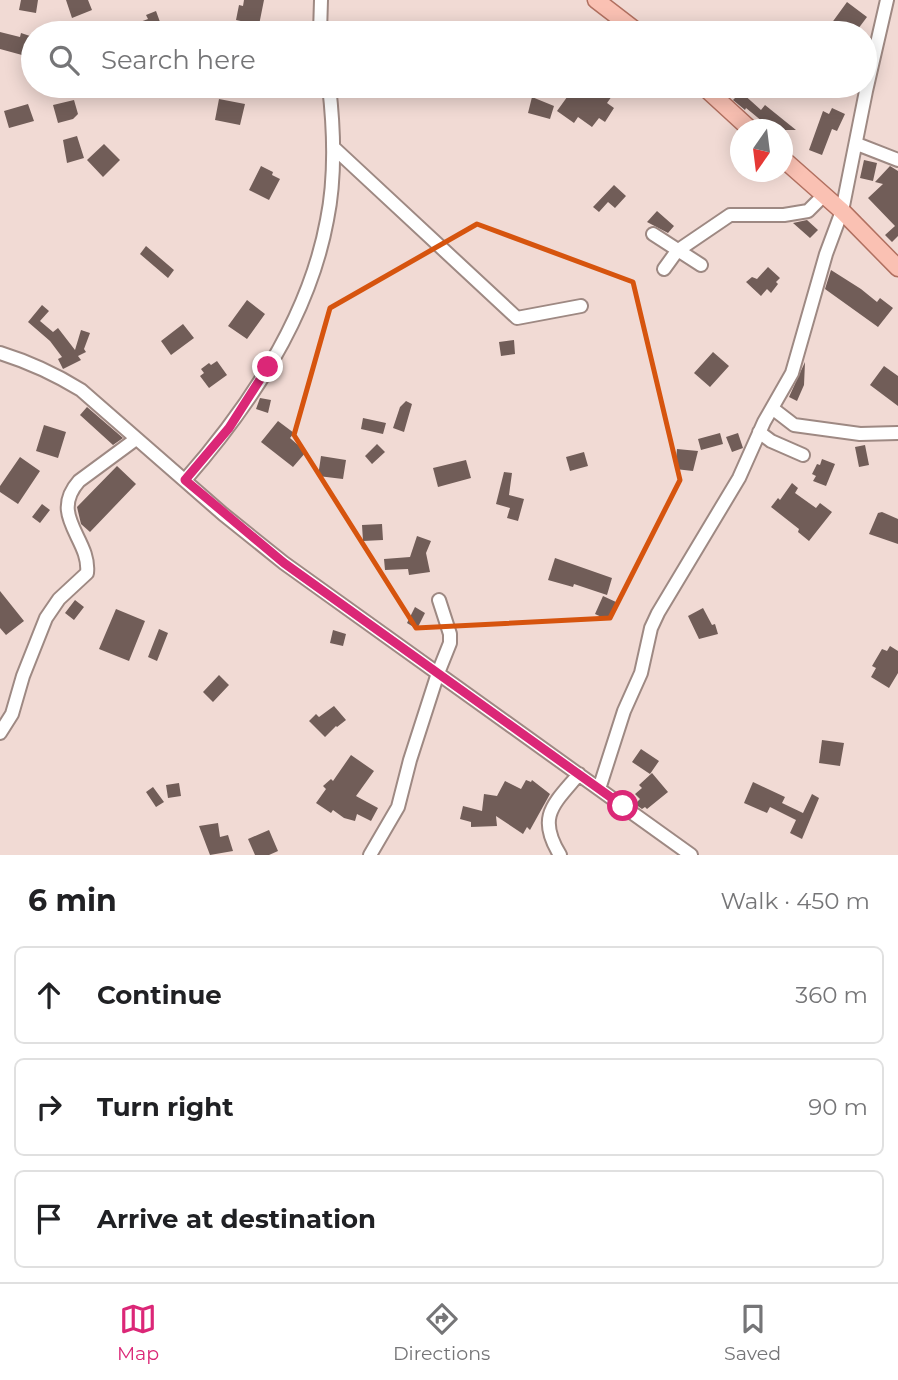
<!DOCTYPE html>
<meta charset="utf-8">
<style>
body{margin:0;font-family:Montserrat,sans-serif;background:#f2f2f2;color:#202124}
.compass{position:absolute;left:730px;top:119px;width:63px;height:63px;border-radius:50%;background:#fff;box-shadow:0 4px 18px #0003;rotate:194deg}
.stop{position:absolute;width:21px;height:21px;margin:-16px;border:5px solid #db2777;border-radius:50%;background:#fff}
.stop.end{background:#db2777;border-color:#fff;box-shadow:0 2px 7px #0008}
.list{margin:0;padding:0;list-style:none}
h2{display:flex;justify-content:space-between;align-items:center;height:91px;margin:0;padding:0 28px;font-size:30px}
h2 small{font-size:23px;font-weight:400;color:#757577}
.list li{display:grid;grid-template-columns:46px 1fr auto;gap:21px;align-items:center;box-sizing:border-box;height:98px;margin:0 14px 14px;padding:0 14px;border:2px solid #e0e0e0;border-radius:10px}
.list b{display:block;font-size:26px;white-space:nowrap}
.list em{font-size:23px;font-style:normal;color:#757577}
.icon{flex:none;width:38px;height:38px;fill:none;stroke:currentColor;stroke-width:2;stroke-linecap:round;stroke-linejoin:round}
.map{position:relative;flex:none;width:898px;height:855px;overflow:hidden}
.search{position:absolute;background:#fff;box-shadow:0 4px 18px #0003;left:21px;right:21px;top:21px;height:77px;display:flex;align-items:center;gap:18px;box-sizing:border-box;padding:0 24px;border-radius:38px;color:#757577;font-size:26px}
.sheet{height:427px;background:#fff}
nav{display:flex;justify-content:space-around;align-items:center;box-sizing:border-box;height:98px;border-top:2px solid #e0e0e0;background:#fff;font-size:19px;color:#757577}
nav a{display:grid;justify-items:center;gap:4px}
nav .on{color:#db2777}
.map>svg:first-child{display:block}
</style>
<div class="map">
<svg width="898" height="855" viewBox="0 0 898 855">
<rect width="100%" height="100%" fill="#f1dad4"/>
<!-- building -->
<path fill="#715d58" d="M21,0H38L36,13L19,10Z
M66,0H88L92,10L72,18Z
M244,0H264L259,25L236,20L239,5L243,6Z
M847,2L867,17L855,33H844L831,24Z
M156,11L164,33H135L132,25L148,19L146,15Z
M0,32L20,37L21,33L33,37V58L0,49Z
M575,86H597L612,96L607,103L614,108L605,122L599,118L592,127L578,117L574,123L557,111Z
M741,92L761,110L765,105L796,130H773L746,108L745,110L733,100Z
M532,97L554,106L550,119L528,113Z
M219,99L245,104L240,125L215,120Z
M74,100L78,114L73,119L58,123L53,105Z
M28,104L34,121L9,128L4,111Z
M832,108L845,114L837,131L832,129L822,155L809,150L823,111L829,114Z
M77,136L84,158L67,163L63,140Z
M104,144L120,160L103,177L87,160Z
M864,160L877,163L873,181L860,178Z
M261,166L273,172L272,175L280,179L269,200L249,190Z
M890,166L898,171V236L892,242L885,235L895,226L868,198L883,184L875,182Z
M614,185L626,196L615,208L608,202L599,212L593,207Z
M657,211L674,226L668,233L647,222Z
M807,220L818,230L810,238L793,223Z
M146,246L174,270L168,278L140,254Z
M768,267L780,278L776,282L778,284L771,293L767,289L761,296L746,282L752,277L757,279Z
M831,270L861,289L877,302L880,298L893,308L878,327L825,289Z
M247,300L265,314L247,339L228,326Z
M42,305L49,311L40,321L53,332L58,328L75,350L81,330L90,333L84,349L86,352L78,356L81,360L63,369L58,359L62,357L50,341L28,322Z
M183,324L194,338L171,355L161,341Z
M514,340L515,354L501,356L499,342Z
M713,352L729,366L710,387L694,373Z
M217,361L227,375L209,388L200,376L204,373L201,369L209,363L211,365Z
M805,362L804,385L797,401L789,397Z
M884,366L898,376V406L870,385Z
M260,398L271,400L268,413L256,409Z
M406,401L412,404L404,432L393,428L400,407Z
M87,407L123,438L113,445L80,415Z
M363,418L386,423L383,434L361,429Z
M278,421L294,433L290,438L306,452L293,467L261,442Z
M44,425L66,432L58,458L36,451Z
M720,433L723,444L701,450L698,439Z
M738,433L743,448L732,452L726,437Z
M377,444L385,452L372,464L365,456Z
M865,445L869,465L859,467L855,447Z
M677,449L698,451L693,471L675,469Z
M584,452L588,466L570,471L566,457Z
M321,456L346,460L343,479L318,476Z
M20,457L40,471L18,504L0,492V486Z
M822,459L835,464L826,486L813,481L816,476L812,474L817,464L820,465Z
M466,460L471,478L438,487L433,468Z
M117,466L136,484L90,532L81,524L77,507Z
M504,472L512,473L509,495L524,499L518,521L507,518L510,508L496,504Z
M792,483L798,488L795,493L816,508L820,503L832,512L809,541L798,532L799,529L771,507L778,498L780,500Z
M42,504L50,510L40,523L32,517Z
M882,512L898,519V544L869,534L878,513Z
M382,524L383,540L363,541L362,525Z
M417,536L431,541L426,553L430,572L409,575L408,569L385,570L384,559L410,557Z
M555,558L612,578L607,595L574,584L573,587L548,580Z
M0,591L24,621L6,635L0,628Z
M603,596L616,602L608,620L595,614Z
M75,600L84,607L74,620L65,613Z
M415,607L425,613L417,629L407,623Z
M703,608L712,625L715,624L718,634L699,639L688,616Z
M116,609L145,621L129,661L99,649Z
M159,629L168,633L157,661L148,657Z
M333,630L346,634L343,646L330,643Z
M890,646L898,651V673L889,688L871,677L876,668L872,666L882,649L887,651Z
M219,675L229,685L213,702L203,692Z
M334,706L346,720L337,727L336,726L325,737L309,721L316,714L319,717Z
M822,740L844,743L840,766L819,763Z
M641,749L659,761L650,774L632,762Z
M351,755L374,771L356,796L378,808L371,821L357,814L355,821L344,818L333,810L331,813L316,803L326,789L323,786L331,779L333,781Z
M652,773L668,792L647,809L645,807L642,809L635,804L640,799L635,794L642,788L639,785Z
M526,780L531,782L532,780L550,794L530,830L527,827L523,834L496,816L497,826L471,827V822L460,819L463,806L482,811L484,794L497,796L505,781L521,789Z
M753,782L785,797L782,803L803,813L812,794L819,798L802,839L790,833L796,820L770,807L767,813L744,803Z
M179,783L181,796L168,798L166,785Z
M153,787L164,802L156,807L146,792Z
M218,823L220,837L228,835L233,851L210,855L199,826Z
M269,830L278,851L269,855H255L248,839Z"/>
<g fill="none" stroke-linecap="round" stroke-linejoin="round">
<defs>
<path id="minor" d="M320,33L321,0
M857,144L898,160
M333,147L517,318L581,306
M653,234L701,265
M664,269L677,251L730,215H784L808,211L824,195
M0,353C29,362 55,374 81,390L223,514L284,563L691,855
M772,408L794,425L860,434L898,433
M759,432L771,441L803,455
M185,480C250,406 309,318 327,220C336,176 334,129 329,86
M0,733L12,714L23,676L46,618L59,599L87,573C91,539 48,516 79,481L136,439
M599,789L624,711L641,673L651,628L658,613L739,478L764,422L792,373L826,254L842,211L866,91L887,0
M370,855L398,807L410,760L438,673L450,643V634L439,600
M560,855C536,816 554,804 579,774"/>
<path id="major" d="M596,0L639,33
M703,86L751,130
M782,158L842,211L898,268"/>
</defs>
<!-- minor casing -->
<use href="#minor" stroke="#9e8983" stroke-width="16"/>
<!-- major casing -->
<use href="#major" stroke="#b17060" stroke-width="19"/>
<!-- minor -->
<use href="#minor" stroke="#fff" stroke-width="12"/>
<!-- major -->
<use href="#major" stroke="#fac1b3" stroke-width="16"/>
</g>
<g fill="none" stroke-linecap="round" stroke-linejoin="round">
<!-- route -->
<path stroke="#db2777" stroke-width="9" d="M268,367L229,428L185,480L284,563L623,806"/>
</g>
<!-- marked area -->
<path fill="none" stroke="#d6540e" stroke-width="5" stroke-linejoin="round" d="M477,224L633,282L680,480L610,618L416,628L294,435L330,308Z"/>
</svg>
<svg class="compass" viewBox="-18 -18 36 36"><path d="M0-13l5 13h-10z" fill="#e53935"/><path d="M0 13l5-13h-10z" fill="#757577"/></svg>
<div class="stop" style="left:623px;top:806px"></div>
<div class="stop end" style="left:268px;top:367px"></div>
<div class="search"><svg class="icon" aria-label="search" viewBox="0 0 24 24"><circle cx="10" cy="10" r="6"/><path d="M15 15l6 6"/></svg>Search here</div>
</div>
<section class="sheet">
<h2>6 min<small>Walk · 450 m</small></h2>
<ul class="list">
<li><svg class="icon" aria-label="ahead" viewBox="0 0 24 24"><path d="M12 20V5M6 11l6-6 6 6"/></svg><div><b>Continue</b></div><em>360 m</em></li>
<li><svg class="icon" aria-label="right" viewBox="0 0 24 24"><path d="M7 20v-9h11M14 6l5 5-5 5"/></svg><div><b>Turn right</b></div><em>90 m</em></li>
<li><svg class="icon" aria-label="arrive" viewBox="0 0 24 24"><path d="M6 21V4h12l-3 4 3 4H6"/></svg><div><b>Arrive at destination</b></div></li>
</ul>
</section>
<nav>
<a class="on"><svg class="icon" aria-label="map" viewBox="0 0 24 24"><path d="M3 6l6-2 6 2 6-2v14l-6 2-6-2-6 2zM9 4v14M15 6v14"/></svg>Map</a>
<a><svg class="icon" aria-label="directions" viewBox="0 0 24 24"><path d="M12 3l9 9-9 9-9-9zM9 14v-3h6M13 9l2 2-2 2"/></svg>Directions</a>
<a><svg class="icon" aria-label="saved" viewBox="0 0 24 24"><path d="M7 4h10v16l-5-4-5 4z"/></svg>Saved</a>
</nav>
